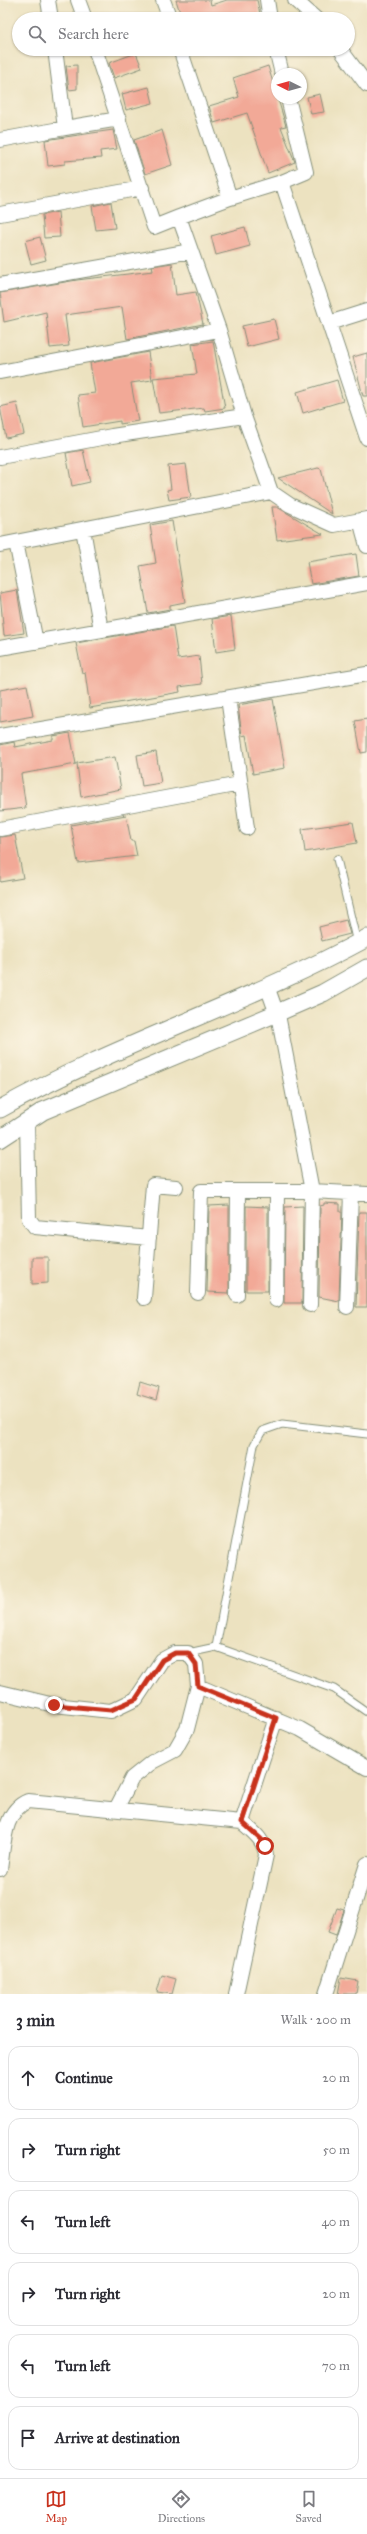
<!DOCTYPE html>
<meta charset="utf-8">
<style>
body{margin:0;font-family:"IM FELL Great Primer",serif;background:#f7f7f7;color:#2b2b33}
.compass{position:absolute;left:271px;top:68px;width:36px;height:36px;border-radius:50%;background:#fff;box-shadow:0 1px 3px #0004;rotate:275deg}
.stop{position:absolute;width:12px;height:12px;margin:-9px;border:3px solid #c8321e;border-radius:50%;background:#fff}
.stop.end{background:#c8321e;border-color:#fff;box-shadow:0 1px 4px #0008}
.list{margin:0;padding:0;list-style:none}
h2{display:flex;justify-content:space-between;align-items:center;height:52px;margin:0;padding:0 16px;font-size:17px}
h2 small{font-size:13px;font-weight:400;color:#7c7c81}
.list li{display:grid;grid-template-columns:26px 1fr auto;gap:12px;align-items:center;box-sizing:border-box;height:64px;margin:0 8px 8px;padding:0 8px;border:1px solid #e1e1e2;border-radius:12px}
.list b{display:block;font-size:15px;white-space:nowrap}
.list em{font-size:13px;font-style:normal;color:#7c7c81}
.icon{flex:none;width:22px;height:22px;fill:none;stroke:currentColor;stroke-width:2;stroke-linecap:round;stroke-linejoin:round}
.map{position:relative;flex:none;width:367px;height:1994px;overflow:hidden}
.search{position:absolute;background:#fff;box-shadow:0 1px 3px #0004;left:12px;right:12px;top:12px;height:44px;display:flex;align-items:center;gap:10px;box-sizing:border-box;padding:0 14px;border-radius:22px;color:#7c7c81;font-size:15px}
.sheet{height:484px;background:#fff}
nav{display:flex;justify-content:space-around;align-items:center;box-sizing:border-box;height:56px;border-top:1px solid #e1e1e2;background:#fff;font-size:11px;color:#7c7c81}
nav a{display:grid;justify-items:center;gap:2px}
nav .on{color:#c8321e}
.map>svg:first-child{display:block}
</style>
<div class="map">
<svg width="367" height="1994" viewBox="0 0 367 1994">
<rect width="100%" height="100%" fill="#fcf5e5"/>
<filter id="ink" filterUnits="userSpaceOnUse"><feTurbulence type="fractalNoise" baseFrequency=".025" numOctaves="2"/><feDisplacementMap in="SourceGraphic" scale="8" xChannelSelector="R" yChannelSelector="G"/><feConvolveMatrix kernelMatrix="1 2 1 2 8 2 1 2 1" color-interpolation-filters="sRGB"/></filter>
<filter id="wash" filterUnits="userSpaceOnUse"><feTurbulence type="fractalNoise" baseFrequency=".012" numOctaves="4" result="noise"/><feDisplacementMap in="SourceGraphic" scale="16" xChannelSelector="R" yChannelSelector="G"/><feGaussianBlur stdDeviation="0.9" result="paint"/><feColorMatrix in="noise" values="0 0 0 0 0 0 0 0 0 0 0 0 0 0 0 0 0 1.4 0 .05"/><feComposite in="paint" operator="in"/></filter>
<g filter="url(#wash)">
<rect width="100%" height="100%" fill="#ece2c0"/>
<g id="blocks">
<!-- building -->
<path fill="#f2a997" d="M176,0H210L211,5L227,0H257L261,19H182Z
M136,53L142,68L114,78L109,63Z
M77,65V89L69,90L66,66Z
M268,66L286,126L281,127L295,162L268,173L247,113L214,123L209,106L239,97L233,78Z
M149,87L153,103L126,110L122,94Z
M320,94L324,112L311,114L307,97Z
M113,130L117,149L100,151L101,158L65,161V164L48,166L45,140Z
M162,130L172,165L145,174L134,140Z
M111,202L115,228L96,230L92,206Z
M58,212L60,237L44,238L42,215Z
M245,227L250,246L216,255L211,236Z
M40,237L46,260L31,264L25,241Z
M172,263L176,295L196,292L203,324L127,339L122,307L65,315L69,346L50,348L46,312L4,322L0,293L77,280L153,271L152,266Z
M274,319L279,339L247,347L242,326Z
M213,341L225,408L205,411L204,408L159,413L153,378L197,374L192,344Z
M148,352L152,380L131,383L138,421L120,424V421L83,427L78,395L95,393L90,363Z
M367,353V396H363L353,357Z
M337,380L343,401L303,413L297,392Z
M17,403L24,434L6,438L0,407Z
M83,450L90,482L72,486L66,453Z
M186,464L191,497L169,500L167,490L171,489L168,466Z
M318,468L321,469L332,514L278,478Z
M272,507H277L323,534L277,540Z
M172,521L185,602L170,605V609L148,613L140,566L156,563L150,525Z
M356,554L359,576L311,584L307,562Z
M17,590L24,633L4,636L0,593Z
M231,616L235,649L216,652L212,619Z
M173,626L178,659L199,656L202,684L179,687L180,692L90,708L85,672L82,673L76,643Z
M27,685L33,716L0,722V690Z
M273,699L285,768L253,774L246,735L242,736L238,705Z
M367,719V752L361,753L355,721Z
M70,733L76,764L21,774L26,808L0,811V745L14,742L15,747L53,740V736Z
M156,752L161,783L142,786L137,755Z
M115,757L121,789L81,797L77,763Z
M126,815L131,841H134L137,856L78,863L71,825Z
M353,822L357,843L305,852L302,829Z
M15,835L23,878L0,882V837Z
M346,920L350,934L322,941L319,927Z
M324,1203L340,1204V1212H342L339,1301L319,1297L320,1206L324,1205Z
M229,1205V1293L207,1292L209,1206Z
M246,1206L268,1207V1291H246Z
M303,1206L302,1303H284L285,1207Z
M359,1212H367V1307H356Z
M32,1257H48V1283L32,1284Z
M140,1382L159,1388L156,1400L137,1394Z
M337,1908L344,1910L336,1935L328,1932Z
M162,1975L176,1979L172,1994L157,1992Z
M341,1978L358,1981L356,1994H338Z"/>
</g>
</g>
<g filter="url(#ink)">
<use href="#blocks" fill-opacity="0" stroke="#86907a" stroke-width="1"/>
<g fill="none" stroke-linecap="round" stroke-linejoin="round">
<defs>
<path id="service" d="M337,859L357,943
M367,1434L282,1424L262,1431L254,1445L216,1647L334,1689L367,1712
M188,1653L216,1647"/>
<path id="minor" d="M48,0L51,19
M78,0L85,19
M163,0L170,19
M267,0L270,19
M295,0L316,19
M95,49L154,227L179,217
M180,49L230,198L179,217L219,330L244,416L271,492L290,505L334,525L367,519
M276,49L282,74
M340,49L367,85
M288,98L306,172L282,182L367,438
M65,128L119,119
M0,140L65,128L55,49
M230,198L282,182
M0,214L142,188
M0,285L191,251
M329,323L367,311
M0,372L219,330
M0,457L112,436L244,416
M360,520L367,546
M83,529L101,630
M16,542L36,642
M0,545L271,492
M0,648L367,583
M228,698L247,828
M0,736L367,674
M0,829L240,784
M267,986L279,1020L312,1191L310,1305
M27,1122L29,1219L35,1227L149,1238
M198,1293L201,1191H312L367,1194
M237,1295L238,1192
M144,1298L153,1185L176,1187
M276,1300L277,1192
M347,1307L351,1193
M198,1686L300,1729L367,1768
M0,1692L54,1705L111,1711L136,1699L162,1660L175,1653H188L196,1664L198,1686L187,1729L175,1750L152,1762L132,1778L116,1809
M0,1869C4,1845 3,1811 28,1801L242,1822
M236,1994L266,1855C264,1839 253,1832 242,1822L276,1718
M326,1994L367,1864"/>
<path id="tertiary" d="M0,1109C117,1043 248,1003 367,938
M0,1139L43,1111L277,1013L323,993L367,968"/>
</defs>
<!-- service casing -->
<use href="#service" stroke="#86907a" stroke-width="9"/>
<!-- minor casing -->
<use href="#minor" stroke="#86907a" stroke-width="16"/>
<!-- tertiary casing -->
<use href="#tertiary" stroke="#86907a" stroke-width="19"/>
<!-- service -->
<use href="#service" stroke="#fff" stroke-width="7"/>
<!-- minor -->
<use href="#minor" stroke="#fff" stroke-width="14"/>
<!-- tertiary -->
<use href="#tertiary" stroke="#fff" stroke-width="17"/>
</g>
</g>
<g fill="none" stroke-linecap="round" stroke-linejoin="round" filter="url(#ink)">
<!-- route -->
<path stroke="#c8321e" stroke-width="5" d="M54,1705L111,1710L136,1699L162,1660L175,1653H188L196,1664L198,1686L276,1718L242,1822L261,1839L265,1846"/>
</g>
</svg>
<svg class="compass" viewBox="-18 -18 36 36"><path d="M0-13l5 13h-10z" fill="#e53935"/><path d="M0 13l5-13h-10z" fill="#7c7c81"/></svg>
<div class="stop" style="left:265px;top:1846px"></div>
<div class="stop end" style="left:54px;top:1705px"></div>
<div class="search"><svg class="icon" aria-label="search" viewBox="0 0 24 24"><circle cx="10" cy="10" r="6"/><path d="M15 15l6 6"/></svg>Search here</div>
</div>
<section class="sheet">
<h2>3 min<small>Walk · 200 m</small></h2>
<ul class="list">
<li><svg class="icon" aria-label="ahead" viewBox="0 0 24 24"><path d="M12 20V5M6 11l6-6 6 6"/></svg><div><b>Continue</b></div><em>20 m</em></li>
<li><svg class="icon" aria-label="right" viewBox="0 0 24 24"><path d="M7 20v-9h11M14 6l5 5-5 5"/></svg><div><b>Turn right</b></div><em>50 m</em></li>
<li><svg class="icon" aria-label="left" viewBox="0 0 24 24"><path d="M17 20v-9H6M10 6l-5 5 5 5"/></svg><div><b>Turn left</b></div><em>40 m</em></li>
<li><svg class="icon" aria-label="right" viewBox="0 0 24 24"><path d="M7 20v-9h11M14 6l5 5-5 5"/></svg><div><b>Turn right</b></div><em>20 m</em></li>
<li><svg class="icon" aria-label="left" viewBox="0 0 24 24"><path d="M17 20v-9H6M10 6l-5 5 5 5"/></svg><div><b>Turn left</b></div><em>70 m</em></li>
<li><svg class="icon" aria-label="arrive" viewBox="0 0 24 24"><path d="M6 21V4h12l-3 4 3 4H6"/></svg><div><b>Arrive at destination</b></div></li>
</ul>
</section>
<nav>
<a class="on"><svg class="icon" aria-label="map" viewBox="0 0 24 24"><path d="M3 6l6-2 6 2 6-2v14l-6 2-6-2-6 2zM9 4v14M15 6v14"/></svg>Map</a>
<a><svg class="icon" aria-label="directions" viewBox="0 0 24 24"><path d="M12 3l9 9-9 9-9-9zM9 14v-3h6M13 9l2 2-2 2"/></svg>Directions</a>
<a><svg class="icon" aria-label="saved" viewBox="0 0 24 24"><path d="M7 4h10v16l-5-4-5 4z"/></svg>Saved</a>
</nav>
